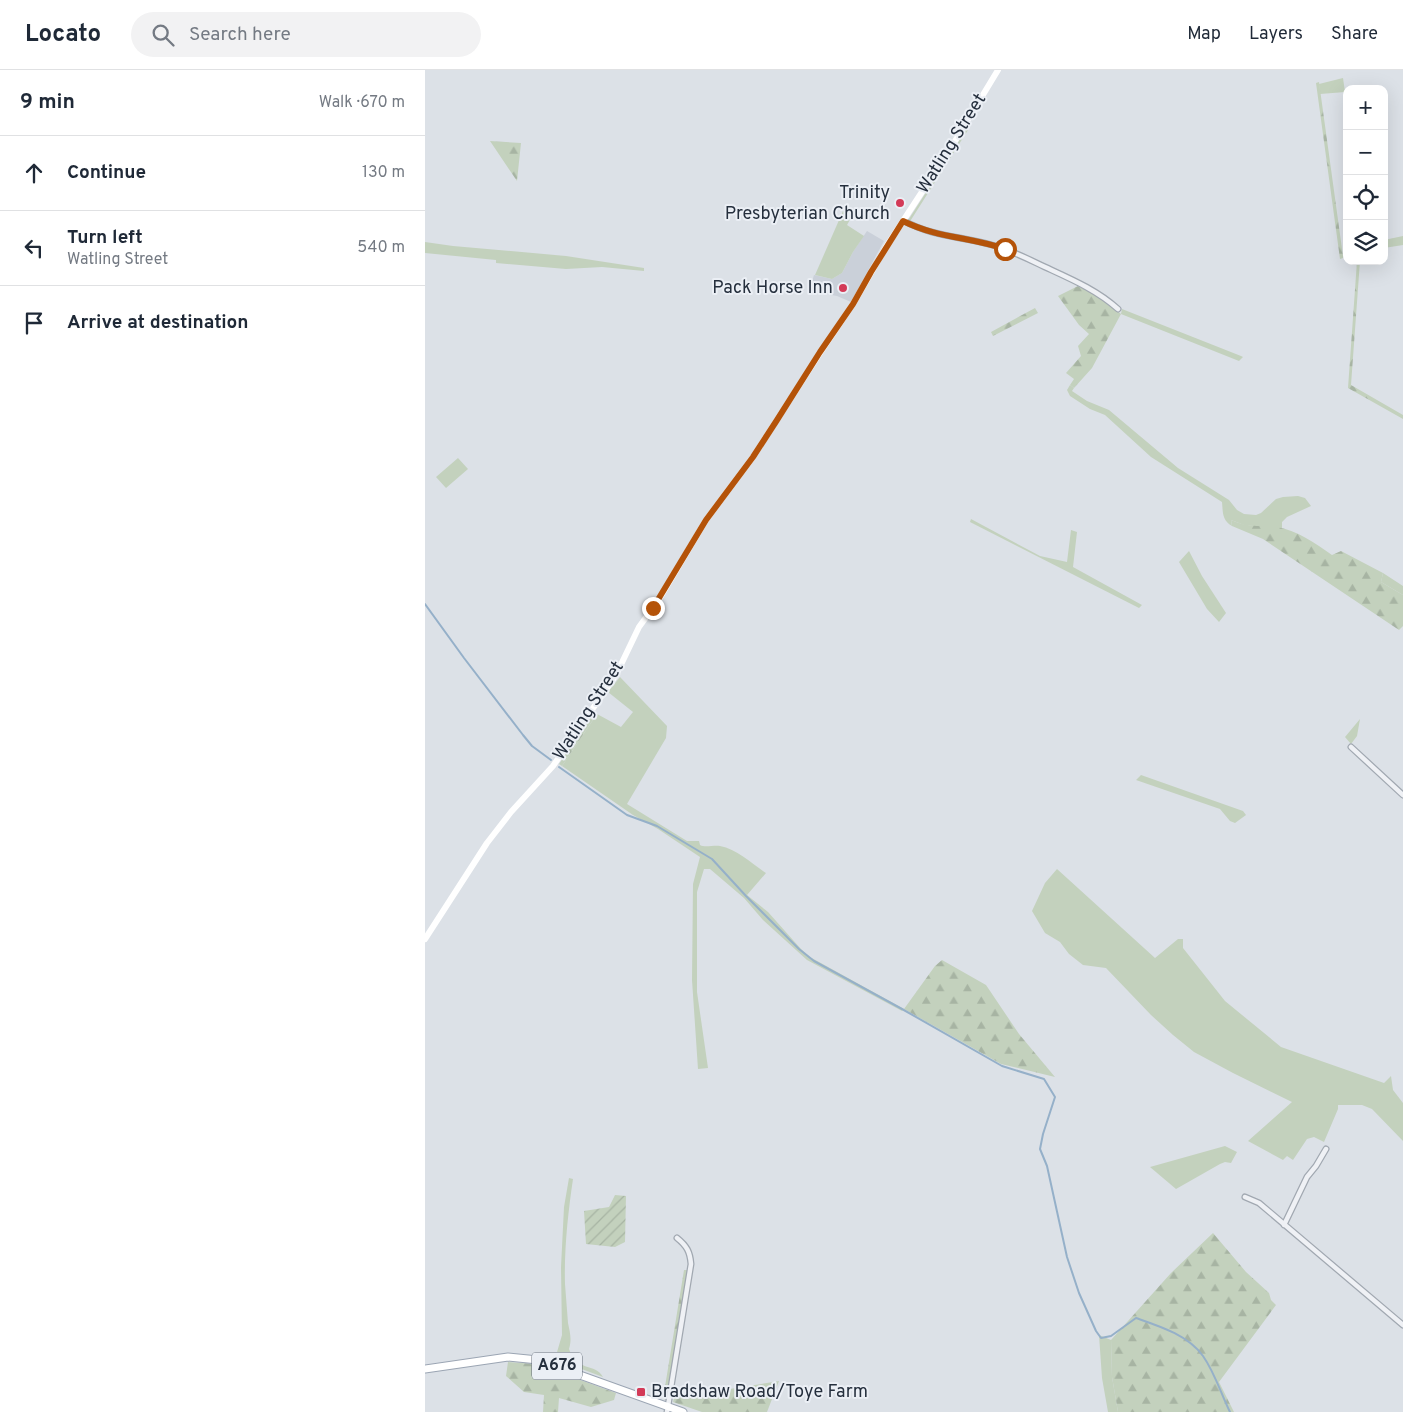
<!DOCTYPE html>
<meta charset="utf-8">
<style>
body{margin:0;font-family:Overpass,sans-serif;background:#f2f2f3;color:#1f2937}
.controls{position:absolute;right:15px;top:15px;display:grid;overflow:hidden;border-radius:10px;box-shadow:0 5px 20px #0002}
.controls button{width:45px;height:45px;display:grid;place-items:center;padding:0;border:0;border-bottom:1px solid #e0e1e3;background:#fff;color:#1f2937;font:25px sans-serif}
.stop{position:absolute;width:15px;height:15px;margin:-11px;border:4px solid #b45309;border-radius:50%;background:#fff}
.stop.end{background:#b45309;border-color:#fff;box-shadow:0 1px 5px #0008}
.list{margin:0;padding:0;list-style:none}
h2{display:flex;justify-content:space-between;align-items:center;height:65px;margin:0;padding:0 20px;font-size:21px}
h2 small{font-size:16px;font-weight:400;color:#747a83}
.list li{display:grid;grid-template-columns:32px 1fr auto;gap:15px;align-items:center;box-sizing:border-box;height:75px;padding:0 20px;border-top:1px solid #e0e1e3}
.list b{display:block;font-size:19px;white-space:nowrap}
.list p{margin:0;font-size:16px;white-space:nowrap;color:#747a83}
.list em{font-size:16px;font-style:normal;color:#747a83}
.icon{flex:none;width:28px;height:28px;fill:none;stroke:currentColor;stroke-width:2;stroke-linecap:round;stroke-linejoin:round}
.map{position:relative;flex:none;width:978px;height:1342px;overflow:hidden}
header{display:flex;align-items:center;gap:30px;box-sizing:border-box;height:70px;padding:0 25px;background:#fff;border-bottom:1px solid #e0e1e3}
header strong{font-size:24px}
nav{display:flex;gap:28px;margin-inline-start:auto;font-size:18px}
.search{width:350px;height:45px;background:#f2f2f3;display:flex;align-items:center;gap:12px;box-sizing:border-box;padding:0 18px;border-radius:28px;color:#747a83;font-size:19px}
main{display:flex}
aside{flex:1;background:#fff}
.map>svg:first-child{display:block}
</style>
<header>
<strong>Locato</strong>
<div class="search"><svg class="icon" aria-label="search" viewBox="0 0 24 24"><circle cx="10" cy="10" r="6"/><path d="M15 15l6 6"/></svg>Search here</div>
<nav><a>Map</a><a>Layers</a><a>Share</a></nav>
</header>
<main>
<aside>
<h2>9 min<small>Walk · 670 m</small></h2>
<ul class="list">
<li><svg class="icon" aria-label="ahead" viewBox="0 0 24 24"><path d="M12 20V5M6 11l6-6 6 6"/></svg><div><b>Continue</b></div><em>130 m</em></li>
<li><svg class="icon" aria-label="left" viewBox="0 0 24 24"><path d="M17 20v-9H6M10 6l-5 5 5 5"/></svg><div><b>Turn left</b><p>Watling Street</p></div><em>540 m</em></li>
<li><svg class="icon" aria-label="arrive" viewBox="0 0 24 24"><path d="M6 21V4h12l-3 4 3 4H6"/></svg><div><b>Arrive at destination</b></div></li>
</ul>
</aside>
<div class="map">
<svg width="978" height="1342" viewBox="0 0 978 1342">
<defs>
<pattern id="forest-firs" width="22" height="20" patternUnits="userSpaceOnUse" patternTransform="scale(1.25)"><rect width="22" height="20" fill="#c3d1bd"/><path d="M5 1l3.5 6h-7zM16 11l3.5 6h-7z" fill="#a7b4a3"/></pattern>
<pattern id="garden-furrows" width="10" height="10" patternUnits="userSpaceOnUse" patternTransform="scale(1.25)"><rect width="10" height="10" fill="#c3d1bd"/><path d="M-1 1l2-2M0 10L10 0M9 11l2-2" fill="none" stroke="#a7b4a3"/></pattern>
</defs>
<rect width="100%" height="100%" fill="#dce1e7"/>
<!-- built -->
<path fill="#cad0d9" d="M442,161L459,171L426,232L412,226L384,221L389,205L407,209L417,203L428,182Z"/>
<!-- grass -->
<path fill="#c3d1bd" d="M918,8L920,22L895,24L894,14Z
M541,60H543L484,153L482,152Z
M418,141L427,146L422,155L439,166L428,182L417,203L407,209L390,205Z
M978,166V175L959,178V170Z
M0,172L28,176L141,186L219,198V201L177,197L141,199L71,193V190L0,183Z
M697,239L816,286L818,287L814,291L706,248L696,244Z
M645,315L649,318L647,321L662,331L684,340L753,398L804,430L812,440L819,444L831,445L836,443L851,429L858,427L873,426L880,428L886,436L862,447L857,452V459L819,455L806,450L807,456C797,450 798,443 797,432L726,387L680,345L665,339L645,326L642,320Z
M33,388L43,399L21,418L11,407Z
M546,449L615,486L642,492L646,460L652,462L648,497L717,535L714,538L545,452Z
M764,481L777,506L801,543L794,552L782,539L754,492Z
M958,503L978,516V525L956,512Z
M195,607L242,656L241,668L202,734L262,771H274L275,775C280,778 288,775 295,776C312,779 327,794 341,803L322,825L343,842L376,879L385,887L479,939L477,941L382,890L338,850L319,828L285,799H279L272,822V922L283,998L273,999L267,910L268,814L275,787L233,759L208,745L137,696L172,644L196,657L208,642L183,622Z
M935,649L932,666L926,674L920,667Z
M716,705L818,741L821,745L810,753L805,751L795,739L711,710Z
M632,799L730,888L753,869H758V878L800,931L856,977L959,1013L966,1006L968,1020L978,1033V1071L947,1039L937,1035H913V1039L899,1072L889,1067L882,1069L868,1090L862,1086L858,1090L823,1071L867,1032L808,1003L769,982L748,965L726,945L681,898L658,895L644,884L635,872L620,863L607,841L620,813Z
M800,1076L812,1082L806,1093L800,1092L795,1094L751,1119L725,1097Z
M144,1108L148,1109C143,1143 139,1179 140,1214C141,1227 142,1240 143,1253C145,1263 147,1269 144,1279C152,1303 170,1292 178,1307L130,1289L137,1265L136,1197L139,1137Z
M674,1265L686,1270L687,1307L693,1342H683L677,1308Z"/>
<!-- forest -->
<path fill="url(#forest-firs)" d="M894,12L918,186V188L915,189L891,13Z
M65,71L96,73L92,111Z
M932,191H935L926,315L978,345V349L923,318Z
M653,216L673,226L696,244L667,298L649,318L645,315L649,309L641,303L656,286L653,276L664,264L654,255L633,226Z
M610,238L613,243L568,266L566,262Z
M806,450C824,458 833,455 851,457C872,460 890,473 907,485L916,481L958,503L956,512L978,525V556L974,560L838,469L807,456Z
M169,642L172,644L137,696L134,694Z
M517,890L561,915L594,964L630,1007L576,994L479,939L510,896Z
M788,1163L821,1202L844,1223L846,1230L851,1235L794,1312L809,1342H693L687,1307L686,1270L746,1203Z
M259,1200H263L243,1330L238,1329Z
M83,1292L111,1294L191,1323L189,1330L166,1337L134,1328L133,1342H118L119,1325L99,1322L81,1306Z
M354,1311L342,1342H277L248,1332L249,1328Z"/>
<!-- garden -->
<path fill="url(#garden-furrows)" d="M190,1125L201,1126L200,1172L190,1177L161,1174L159,1141L184,1137Z"/>
<g fill="none" stroke-linecap="round" stroke-linejoin="round">
<!-- stream -->
<path stroke="#95b0c9" stroke-width="2" d="M0,534L39,588L98,665L107,676L126,690
M134,697L202,745L232,756L287,789L321,826L374,879L389,891L477,939L577,996L619,1009L630,1027L618,1064L615,1079L622,1096L642,1187L654,1223L671,1261L676,1268L686,1266L711,1248C734,1256 763,1265 778,1286C790,1303 796,1324 805,1342"/>
<defs>
<path id="street" d="M479,151C509,167 535,166 567,175C586,180 603,189 620,197C646,209 672,220 693,239
M926,677L978,725
M820,1127L834,1133L978,1255
M859,1155L882,1107L891,1096L901,1079
M242,1342L266,1194C265,1182 262,1176 252,1168"/>
<path id="primary" d="M0,1299L83,1287L113,1290L258,1342"/>
</defs>
<!-- street casing -->
<use href="#street" stroke="#a1a8b1" stroke-width="7"/>
<!-- primary casing -->
<use href="#primary" stroke="#9ba5b3" stroke-width="9"/>
<!-- street -->
<use href="#street" stroke="#eff1f5" stroke-width="4.5"/>
<!-- secondary -->
<path stroke="#fff" stroke-width="6" d="M0,869L62,773L86,742L128,696L191,605L214,557L233,531L281,450L328,387L395,283L428,234L461,177L527,76L573,0"/>
<!-- primary -->
<use href="#primary" stroke="#fff" stroke-width="7"/>
</g>
<g fill="none" stroke-linecap="round" stroke-linejoin="round">
<!-- route -->
<path stroke="#b45309" stroke-width="6" d="M228,538L281,450L328,387L352,350L395,282L428,234L446,202L478,151C512,168 545,167 580,179"/>
</g>
<!-- markers -->
<g fill="#d33a57" stroke="#ebeff5" stroke-width="2">
<circle cx="475" cy="133" r="5"/>
<circle cx="418" cy="218" r="5"/>
<rect x="211" y="1317" width="10" height="10" rx="2.5"/>
</g>
<g text-anchor="middle" dominant-baseline="central" stroke-width="4" stroke-linejoin="round" paint-order="stroke">
<!-- shield labels -->
<rect fill="#ebeff5" stroke="#606974" stroke-width="1" x="107" y="1282.5" width="50" height="27" rx="4"/>
<g font-size="16" font-weight="bold" fill="#252f3d">
<text x="132" y="1296">A676</text>
</g>
<!-- street labels -->
<g font-size="18" fill="#252f3d" stroke="#ebeff5">
<text transform="translate(527 74) rotate(-58)">Watling Street</text>
<text transform="translate(164 641) rotate(-57)">Watling Street</text>
</g>
<!-- poi labels -->
<g font-size="18" fill="#252f3d" stroke="#ebeff5" text-anchor="end">
<text x="465" y="123">Trinity<tspan x="465" dy="21">Presbyterian Church</tspan></text>
<text x="408" y="218">Pack Horse Inn</text>
<text x="226" y="1322" text-anchor="start">Bradshaw Road/Toye Farm</text>
</g>
</g>
</svg>
<div class="controls">
<button>+</button>
<button>−</button>
<button><svg class="icon" aria-label="locate" viewBox="0 0 24 24"><circle cx="12" cy="12" r="6"/><path d="M12 2v4M12 18v4M2 12h4M18 12h4"/></svg></button>
<button><svg class="icon" aria-label="layers" viewBox="0 0 24 24"><path d="M12 4l9 5-9 5-9-5zM3 14l9 5 9-5"/></svg></button>
</div>
<div class="stop" style="left:580px;top:179px"></div>
<div class="stop end" style="left:228px;top:538px"></div>
</div>
</main>
